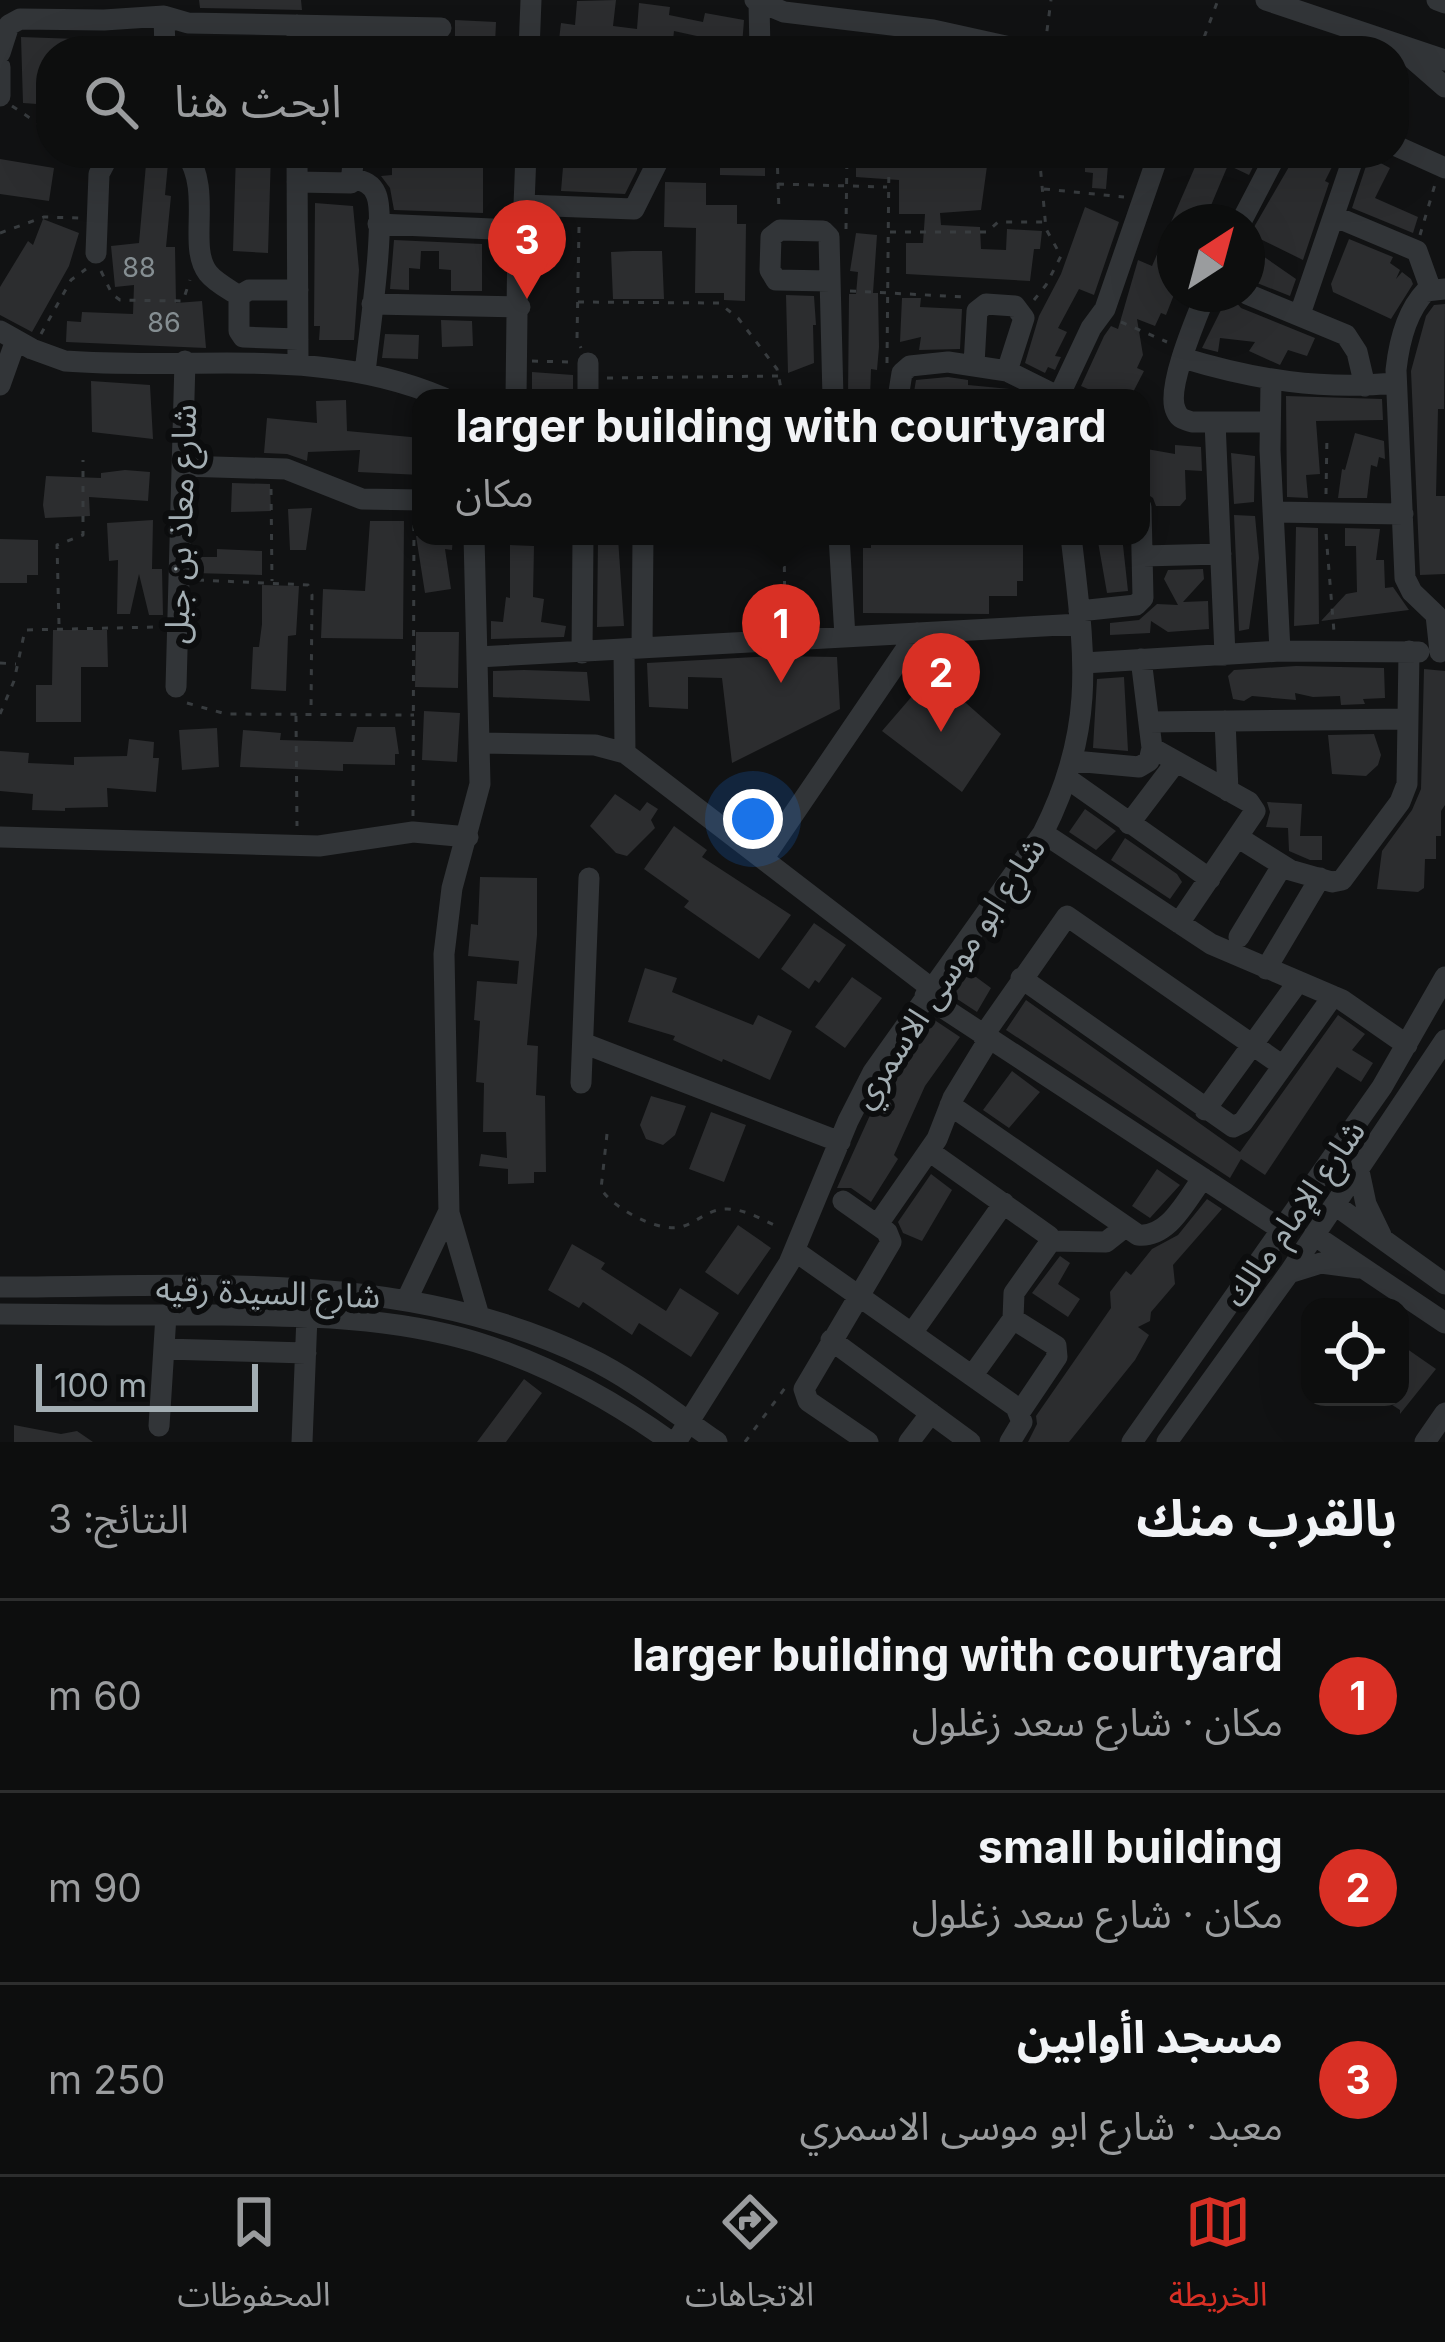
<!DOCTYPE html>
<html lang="ar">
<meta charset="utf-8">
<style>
body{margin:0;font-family:Inter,"Noto Sans Arabic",sans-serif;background:#161717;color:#f1f3f6;direction:rtl}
.controls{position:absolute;right:36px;bottom:36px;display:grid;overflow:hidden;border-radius:24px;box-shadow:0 12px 48px #0002}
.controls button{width:108px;height:108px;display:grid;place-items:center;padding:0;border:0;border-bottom:3px solid #2d2e2e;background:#0d0e0e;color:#f1f3f6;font:60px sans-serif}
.compass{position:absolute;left:1157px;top:204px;width:108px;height:108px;border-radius:50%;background:#0d0e0e;box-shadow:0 12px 48px #0002;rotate:36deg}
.scale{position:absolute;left:36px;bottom:30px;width:222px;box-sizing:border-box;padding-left:12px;border:6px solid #a3aeb3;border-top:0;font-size:33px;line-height:42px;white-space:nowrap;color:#a3aeb3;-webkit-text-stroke:9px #0c0d0e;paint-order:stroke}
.you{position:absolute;left:753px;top:819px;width:42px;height:42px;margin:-30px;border:9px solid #fff;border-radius:50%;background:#1a73e8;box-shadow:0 0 0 18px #1a73e833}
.badge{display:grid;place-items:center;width:78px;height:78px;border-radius:50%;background:#d93025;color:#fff;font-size:39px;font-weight:700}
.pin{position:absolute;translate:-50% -99px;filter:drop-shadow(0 3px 6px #0008)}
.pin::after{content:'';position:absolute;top:63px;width:42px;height:36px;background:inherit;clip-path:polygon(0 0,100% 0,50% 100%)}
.popup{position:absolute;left:412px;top:389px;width:738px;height:156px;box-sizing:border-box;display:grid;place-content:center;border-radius:24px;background:#0d0e0e;filter:drop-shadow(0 3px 9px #0005);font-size:39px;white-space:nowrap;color:#9a9c9e}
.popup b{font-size:45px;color:#f1f3f6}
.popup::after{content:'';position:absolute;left:50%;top:100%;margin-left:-24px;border:24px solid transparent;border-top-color:#0d0e0e}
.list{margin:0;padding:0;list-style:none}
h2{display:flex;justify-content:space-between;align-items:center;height:156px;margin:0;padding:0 48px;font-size:51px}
h2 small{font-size:39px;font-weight:400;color:#9a9c9e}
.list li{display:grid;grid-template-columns:78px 1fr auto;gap:36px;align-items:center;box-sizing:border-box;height:192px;padding:0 48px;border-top:3px solid #2d2e2e}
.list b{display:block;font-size:45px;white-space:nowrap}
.list p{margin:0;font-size:39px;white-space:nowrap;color:#9a9c9e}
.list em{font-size:39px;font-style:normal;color:#9a9c9e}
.icon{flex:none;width:66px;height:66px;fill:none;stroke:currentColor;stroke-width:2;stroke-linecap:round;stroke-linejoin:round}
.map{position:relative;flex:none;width:1445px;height:1442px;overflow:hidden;direction:ltr}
.search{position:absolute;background:#0d0e0e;box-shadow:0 12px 48px #0002;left:36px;right:36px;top:36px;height:132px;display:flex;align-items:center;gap:30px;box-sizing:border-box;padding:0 42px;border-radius:48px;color:#9a9c9e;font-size:45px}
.sheet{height:732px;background:#0d0e0e}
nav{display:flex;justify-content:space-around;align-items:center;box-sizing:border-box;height:168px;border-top:3px solid #2d2e2e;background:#0d0e0e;font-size:33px;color:#9a9c9e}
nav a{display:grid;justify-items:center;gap:6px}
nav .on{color:#d93025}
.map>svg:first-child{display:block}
</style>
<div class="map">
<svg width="1445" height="1442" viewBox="0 0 1445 1442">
<rect width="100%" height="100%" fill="#111213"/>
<!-- building -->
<path fill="#2c2d2f" d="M199,0H301L302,10L200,8Z
M616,0L613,26L637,29L639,3L670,7L669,15L703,22L705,13L744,20L742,46L674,31L672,51L559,40L561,23L575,25L577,1Z
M455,20L496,22L495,45L479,44L478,51H455Z
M180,36L282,40V51H180Z
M21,37L77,39L78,51H51V105L23,103Z
M147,153H169L165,195L171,196L166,247H175L176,303L202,301L206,348L66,342L67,321L81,322L82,312L133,314L134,285L115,287L111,246L139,243Z
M236,153H271L268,253L233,251Z
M392,153H483V213L394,210L390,188L381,176L392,175Z
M557,153H637V170L625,194L561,191L563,167L556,166Z
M720,153L765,155V176L720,175Z
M1047,153H1109L1106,189L1092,188L1093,173L1085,172V165L1046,162Z
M1201,153H1260L1249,175L1228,165L1204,222H1175V292L1166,315L1161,313L1155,326L1137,319L1143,355L1137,368L1144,371L1130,398H1095L1097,393L1081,386L1104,336L1111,326L1118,329L1138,260L1152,266Z
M1297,153H1339L1325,181L1329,183L1303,260L1250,234Z
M1369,157L1390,168L1375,198L1418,217L1413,233L1352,208Z
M0,159L54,168L49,201L0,194Z
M856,162L987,166L981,210L940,213L941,225L980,227L981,249L1006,250L1007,229L1042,231L1040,249H1034L1030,281L906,274V243H923L925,214H899V180L856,177Z
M665,182L706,183V205H737V224H746L745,301L724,300V293H695L696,228L664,227Z
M315,203L353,206L359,270L354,340H319L320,326H314Z
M1085,207L1119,222L1094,295L1079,289L1058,328L1067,332L1055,356L1061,357L1055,370L1048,367L1045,373L1025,363L1039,316L1061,274Z
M43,219L79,233L69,266L32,332L0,315V287L28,241L33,245Z
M856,233L877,235L873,293H878L879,347L877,370L871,369L870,398H848L849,294H856L858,272L850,271Z
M1349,239L1393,257L1390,263L1400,270L1396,279L1402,272L1411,279L1413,284L1391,319L1333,292L1331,284Z
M394,240L482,244V291H451V270L439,269V251H421L420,269L409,268V290L390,289Z
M1247,245L1296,279L1290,296L1247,279Z
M632,251H662L664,299H613L611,252Z
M1229,294L1241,308L1315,338L1307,356L1288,350L1280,365L1249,351L1255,342L1220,338L1218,352L1202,348Z
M786,295L814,296L816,325H813L814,363L788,373Z
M902,298H921L920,307L962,309L960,349L919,350L921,337L900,342Z
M1445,304L1444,409H1438L1436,496H1445V574L1420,575L1411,371L1426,316L1434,305Z
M441,320L472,321L473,346L442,347Z
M385,334L419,335L418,359L382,358Z
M532,372L573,375V398H532Z
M948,377L968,380V385L1010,389L1011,398H913L916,380Z
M91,381L150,385L153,439L92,432Z
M1286,396L1382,399L1383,420L1316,421L1320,474L1306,475L1308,498L1287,497Z
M346,400L347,431L421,438V475L358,472L360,450L308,452L307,461L287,454L264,453L267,418L317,423L316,401Z
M1355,433L1384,441L1385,459L1379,457L1377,467L1371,465L1367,498H1338L1342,469L1345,470Z
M1175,445L1201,447L1202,471L1185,470L1186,499L1180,506H1156L1153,498L1141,490V448L1175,454Z
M1231,453L1255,456L1254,502L1234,504Z
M125,470L150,472L148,501L89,497L90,516L45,518L43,505L46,476L101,478V473Z
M232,483L270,484L271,511L231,512Z
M312,508L306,550H290L288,509Z
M1234,515L1255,516L1259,558L1249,629L1239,631Z
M153,520L152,569H162L163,615H149L139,574L130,614H117L118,560L109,561L107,523Z
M370,521H404L403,639L321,638L323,589L365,591Z
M1296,527L1318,528L1319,624L1294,626Z
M1345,528L1380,529L1376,560H1384L1385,588L1393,587L1409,610L1321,621L1346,594L1357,592L1356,546H1345Z
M416,536H453L452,550L445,549L451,589L425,593Z
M871,536H1023V581H1017V596H989V614L863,613V548H871Z
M1097,536H1122L1128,591L1107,593Z
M618,538L624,626L597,627L598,539Z
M0,539L38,540V575H27V583H0Z
M510,545L534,546L533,597L544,599L541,622L566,626L564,637L491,639V621L503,622L506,597L510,598Z
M217,549L262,551V575L194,573L195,557H217Z
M1203,569L1204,579L1183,602L1208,601L1209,629L1168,632L1151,621L1150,633L1110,635V623L1139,620L1157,604L1178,605L1164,579L1168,570Z
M262,585L299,586L296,635L288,636L286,691L251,689L253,647H259L262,624Z
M53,630H107L108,667H81V722H36V685H52Z
M416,632H459L458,688L415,687Z
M772,656L837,657L840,709L732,763L722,678L688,677V709L649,707L647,663Z
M1296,666L1384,668L1385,698L1363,699L1365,704L1341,705L1340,696L1313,697L1295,693L1296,700L1252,696L1244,701L1233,699L1228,676L1234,670Z
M1424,669L1445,671V805L1441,811V836H1436V859H1425L1424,888L1418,892L1377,889L1382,851L1412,810L1421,789Z
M524,670L587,672L590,701L493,697V671Z
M932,673L1001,734L962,792L882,731Z
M1124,677L1128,751L1093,748L1097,679Z
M424,711L460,713L457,762L422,760Z
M357,727H395L399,754H395V765L343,764V771L240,767L243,730L281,733L280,740L353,742Z
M217,728L219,767L182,770L179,730Z
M1374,734L1381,755L1378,765L1366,776L1332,774L1328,735Z
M129,739L154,742L153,758H159L156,792L107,788L108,807L65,808V811L32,810L33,794L0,791V751L29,753L28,763L74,765V757L127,756Z
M615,794L640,811L647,802L658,809L651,820L655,828L627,856L616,853L590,826Z
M1267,802L1302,804L1300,836H1322V860H1310L1289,851L1288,828L1266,827L1270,812Z
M1085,809L1116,831L1096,850L1069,832Z
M674,826L707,850L702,857L791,915L759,959L684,907L689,901L644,869Z
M1125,838L1177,874L1182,882L1170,899L1111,860Z
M480,877L537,878V935L527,1045L538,1046L536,1095L545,1096L546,1172H534V1183L508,1184V1169L479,1166L481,1154L507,1158L506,1132H483L484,1083L476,1082L480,1021L474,1020L477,981L517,984L519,961L468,956L471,924L478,925Z
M814,923L846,945L819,983L815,980L809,989L781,969Z
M968,964L976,970L972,974L991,988L977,1012L948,993Z
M645,968L677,978L672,992L753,1025L758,1015L792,1031L770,1080L723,1059L722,1062L673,1040L675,1036L628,1022Z
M852,977L882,998L845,1048L815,1027Z
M1026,1000L1240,1152L1338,1015L1365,1034L1352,1050L1373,1063L1361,1082L1337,1067L1265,1175L1241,1159L1230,1178L1006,1030Z
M930,1017L960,1037L925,1086L894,1155L898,1159L871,1202L851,1188H837L886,1080Z
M1012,1071L1040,1092L1009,1128L983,1110Z
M651,1096L686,1106L675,1135L663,1145L646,1139L640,1125Z
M711,1112L746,1125L724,1182L689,1169Z
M1157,1169L1180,1185L1150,1218L1132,1206Z
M931,1174L952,1190L922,1241L903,1233L898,1222Z
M1207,1199L1222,1209L1173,1265L1175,1284L1151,1312L1150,1321L1138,1327L1149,1335L1135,1360L1069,1442H1028L1037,1424L1036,1416L1111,1308L1110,1292L1126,1271L1131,1275L1152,1249L1178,1235Z
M738,1225L771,1248L738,1295L705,1272Z
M572,1244L605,1263L601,1269L666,1311L680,1288L719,1313L691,1357L639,1323L632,1335L583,1302L579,1308L548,1290Z
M1060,1256L1070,1263L1058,1284L1080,1299L1068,1317L1032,1293Z
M1400,1344L1436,1369L1400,1414V1410L1380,1397H1400Z
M524,1379L542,1393L506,1442H477Z
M14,1425L61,1434L77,1431L93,1442H14Z"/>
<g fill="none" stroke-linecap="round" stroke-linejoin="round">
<!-- path -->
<path stroke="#383c3f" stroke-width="3" stroke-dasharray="6 9" stroke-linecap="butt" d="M1045,46L1051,0
M1199,51L1218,0
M12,106L51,132
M777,153L779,211
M849,154L936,153
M778,184L887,187
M1044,189L1124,197
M579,227L577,339L581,348
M846,229L847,153
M890,232H987L998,222H1045
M0,233L44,217L79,218
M1420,235L1436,181
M101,271L112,294L120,300L183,301L190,280
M850,291L966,297
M1034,300L1046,285L1061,256L1046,229L1039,153
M578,302L719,303L738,318L777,369L783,398
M1121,322L1167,342
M41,334L71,280L86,269
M532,361L570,362
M887,363L889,155
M607,378L778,376
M271,489L272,581
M1326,494L1327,435
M1326,534L1334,632
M784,536L785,624
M198,580L308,585L312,595L311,714
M59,624L57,545L83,535V460
M0,663L16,664
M187,703L226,714L414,715
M0,714L14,681L25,630L157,627
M296,716L297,826
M413,816L414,519
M607,1134L601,1189C613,1208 661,1235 684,1226C700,1220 709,1209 727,1209C746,1209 764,1221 781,1228
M745,1442L785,1388"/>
<!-- minor -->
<path stroke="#323538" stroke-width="21" d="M755,0L784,12L933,30L1028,51
M1266,0L1445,60
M1437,0L1445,3
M759,3L760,51
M164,16L165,51
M297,25V51
M529,51L531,0
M0,53L9,25L20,19L104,20L164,16L188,23L441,28
M1406,53L1445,87
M0,67V96
M1394,145L1445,168
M186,153C213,192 187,246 208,273C216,283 229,289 239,296
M297,153L298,362
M354,179C364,181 372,184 376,194C387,218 368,340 365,373
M297,182L351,183L354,153
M524,205L634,209L662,153
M1336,217L1417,251L1431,290
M1241,222L1277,153
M378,224L518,230
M96,253L99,174L110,153
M830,281L776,280L770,270L771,237L780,230L823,231L829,237L833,398
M298,290H249L239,296V331L243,337L298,339
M1206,294C1197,316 1165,390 1176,411C1180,420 1184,419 1192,422H1270
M1247,294L1346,335L1357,352L1365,386
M372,304L520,307
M1300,314L1355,153
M0,331L32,349L65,361C194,371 322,345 444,398
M1183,358C1255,380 1321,390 1396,383
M588,363V398
M974,364L977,311L986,304L1015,306L1024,318L1007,371
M1271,381L1270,450L1280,651
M0,385L16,340
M1059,396L1091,328L1105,309L1159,153
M516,398L518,230L524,205L526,153
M898,398L902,373L910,366L948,362L1007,371L1061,398
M1215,422L1225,655
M182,466L286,469L362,499L421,500
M1273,512L1403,514
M474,536L480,784L452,888L444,954L449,1213L479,1316
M839,536L845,637
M1143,556L1221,554
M1079,611L1136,605L1143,598L1141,507
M642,648L643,536
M624,649L625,753
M1440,652L1436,615L1412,592L1405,578L1396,370C1399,342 1406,312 1426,291L1445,289
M582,653L583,536
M478,657L1080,624
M1084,663L1280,651L1419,652
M176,687L185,361
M1225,721L1228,791
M1149,722L1408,719
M480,743L595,745L625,753L931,988
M1152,748L1249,802L1255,811L1179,923
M1074,761L1139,767L1149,761L1152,748L1141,659
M1068,779L1210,879
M1129,824L1176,762
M1043,833L1211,944L1342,1000L1407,1045
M0,837L319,846L413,832L468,837
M1239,838L1290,870L1332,882L1342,880L1400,802L1407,784L1409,651
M763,859L917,633
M1239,937L1282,866
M1266,969L1320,878
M1021,978L1233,1127L1243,1122L1333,996
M925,996L1282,1230
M983,1036L1067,916L1283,1066
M583,1043L840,1142
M581,1083L589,878
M950,1105L1138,1235C1169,1238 1186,1200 1203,1178
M1205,1110L1298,982
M929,1151L1049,1236L1048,1245L1014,1293L1013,1319
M1359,1171L1366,1204L1381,1235
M843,1201L887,1232L891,1242L804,1389L808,1401L868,1442
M1335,1205L1445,1284
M878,1224L937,1139L953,1098L989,1039
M1314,1235L1445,1323
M1050,1241L1106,1242L1125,1227
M795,1251L1016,1407L1022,1422L1010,1442
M1289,1273L1321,1263L1359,1268
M0,1287C197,1287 404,1268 587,1357C633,1379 675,1413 717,1442
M407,1299L448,1213
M0,1314C71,1315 141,1315 212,1315C301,1316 389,1316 476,1342C547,1364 611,1399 671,1442
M912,1333L1004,1203
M831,1340L970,1442
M164,1349L306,1353
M972,1376L1013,1319L1056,1346L1057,1357L1020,1412
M159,1426L166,1315
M302,1442L307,1316
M676,1442L789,1263L848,1121L873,1072L1043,833C1098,725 1084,651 1071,536
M909,1442L931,1413
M1132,1442L1382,1087L1445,977
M1167,1442L1289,1273L1445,1040
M1425,1442L1445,1413"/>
</g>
<g text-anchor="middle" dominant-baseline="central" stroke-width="12" stroke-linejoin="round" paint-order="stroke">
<!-- number labels -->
<g font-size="27" fill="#858e92">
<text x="139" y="267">88</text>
<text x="164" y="322">86</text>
</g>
<!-- street labels -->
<g font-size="33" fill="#a3aeb3" stroke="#0c0d0e">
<text transform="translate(180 524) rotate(-88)">شارع معاذ بن جبل</text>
<text transform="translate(948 972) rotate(-56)">شارع ابو موسى الاسمري</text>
<text transform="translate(1294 1213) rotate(-55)">شارع الإمام مالك</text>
<text transform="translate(268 1292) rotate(2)">شارع السيدة رقيه</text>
</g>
</g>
</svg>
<div class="controls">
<button><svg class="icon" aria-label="locate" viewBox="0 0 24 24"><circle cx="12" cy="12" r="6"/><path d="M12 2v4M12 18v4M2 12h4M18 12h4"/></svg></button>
</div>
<svg class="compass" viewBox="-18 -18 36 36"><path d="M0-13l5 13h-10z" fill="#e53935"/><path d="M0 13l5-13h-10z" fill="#9a9c9e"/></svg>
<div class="scale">100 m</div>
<div class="you"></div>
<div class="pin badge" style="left:781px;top:683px">1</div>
<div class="popup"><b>larger building with courtyard</b>مكان</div>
<div class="pin badge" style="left:941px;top:732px">2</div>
<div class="pin badge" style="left:527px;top:299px">3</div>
<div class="search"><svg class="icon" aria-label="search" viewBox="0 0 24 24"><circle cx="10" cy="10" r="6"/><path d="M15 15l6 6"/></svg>ابحث هنا</div>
</div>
<section class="sheet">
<h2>بالقرب منك<small>النتائج: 3</small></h2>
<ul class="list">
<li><span class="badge">1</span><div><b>larger building with courtyard</b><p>مكان · شارع سعد زغلول</p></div><em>60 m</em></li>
<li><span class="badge">2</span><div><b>small building</b><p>مكان · شارع سعد زغلول</p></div><em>90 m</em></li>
<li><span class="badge">3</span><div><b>مسجد اأوابين</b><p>معبد · شارع ابو موسى الاسمري</p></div><em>250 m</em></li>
</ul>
</section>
<nav>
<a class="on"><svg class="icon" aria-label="map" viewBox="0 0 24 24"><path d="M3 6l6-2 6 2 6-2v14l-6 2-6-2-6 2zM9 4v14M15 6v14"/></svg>الخريطة</a>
<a><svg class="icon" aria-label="directions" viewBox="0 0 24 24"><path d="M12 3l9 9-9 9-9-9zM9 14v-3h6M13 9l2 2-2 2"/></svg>الاتجاهات</a>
<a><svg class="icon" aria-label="saved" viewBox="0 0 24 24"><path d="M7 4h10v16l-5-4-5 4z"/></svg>المحفوظات</a>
</nav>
